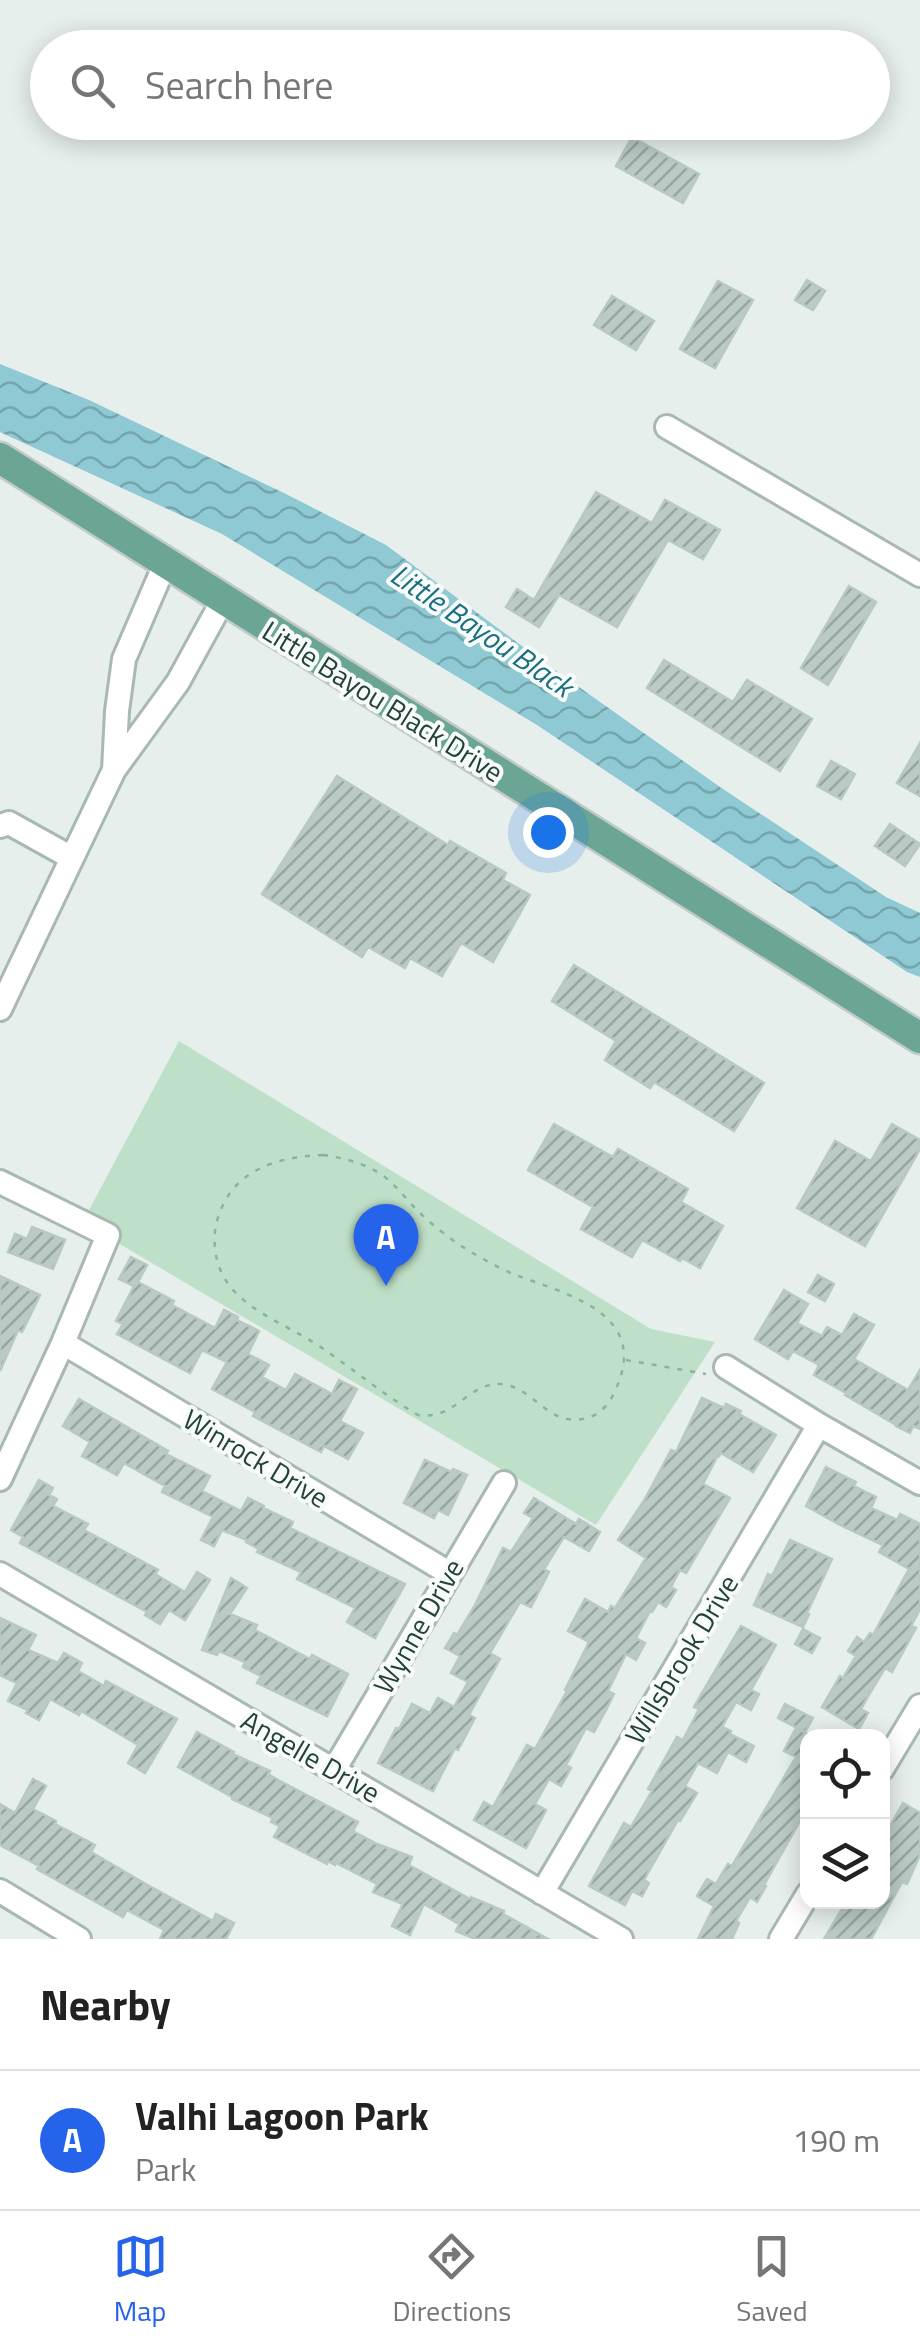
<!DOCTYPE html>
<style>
body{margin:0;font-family:"Titillium Web",sans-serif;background:#f2f2f2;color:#222}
.controls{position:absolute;right:30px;bottom:30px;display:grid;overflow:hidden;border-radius:20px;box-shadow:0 5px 25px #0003}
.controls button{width:90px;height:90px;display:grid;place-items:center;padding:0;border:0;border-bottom:2px solid #e0e0e0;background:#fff;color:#222;font:50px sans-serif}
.you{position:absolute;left:548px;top:832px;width:35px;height:35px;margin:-25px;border:8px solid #fff;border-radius:50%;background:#1a73e8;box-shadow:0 0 0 15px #1a73e833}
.badge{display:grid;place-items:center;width:65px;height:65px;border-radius:50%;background:#2563eb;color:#fff;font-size:32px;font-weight:700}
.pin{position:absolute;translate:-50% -82px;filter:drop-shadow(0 2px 5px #0008)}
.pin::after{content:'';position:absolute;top:52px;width:35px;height:30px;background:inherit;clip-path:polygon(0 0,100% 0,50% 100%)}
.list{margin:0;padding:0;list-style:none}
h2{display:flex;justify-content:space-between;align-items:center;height:130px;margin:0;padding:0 40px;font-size:42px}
h2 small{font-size:32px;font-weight:400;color:#767676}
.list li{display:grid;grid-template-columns:65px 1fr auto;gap:30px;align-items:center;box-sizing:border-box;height:140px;padding:0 40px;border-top:2px solid #e0e0e0}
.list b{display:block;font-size:38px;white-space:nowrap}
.list p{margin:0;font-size:32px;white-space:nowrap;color:#767676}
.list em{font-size:32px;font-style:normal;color:#767676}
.icon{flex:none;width:55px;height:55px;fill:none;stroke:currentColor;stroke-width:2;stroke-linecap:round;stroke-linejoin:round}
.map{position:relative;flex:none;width:920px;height:1939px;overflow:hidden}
.search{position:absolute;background:#fff;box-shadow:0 5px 25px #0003;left:30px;right:30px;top:30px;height:110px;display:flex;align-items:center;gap:25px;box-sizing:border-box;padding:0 35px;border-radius:55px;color:#767676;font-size:38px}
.sheet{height:270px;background:#fff}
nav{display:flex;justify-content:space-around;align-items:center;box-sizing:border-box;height:140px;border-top:2px solid #e0e0e0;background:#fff;font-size:28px;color:#767676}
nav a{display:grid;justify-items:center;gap:5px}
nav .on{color:#2563eb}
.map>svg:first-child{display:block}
</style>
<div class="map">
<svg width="920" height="1939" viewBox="0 0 920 1939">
<defs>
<pattern id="water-waves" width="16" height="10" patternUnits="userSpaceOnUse" patternTransform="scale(2.5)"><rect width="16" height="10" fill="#8ec9d4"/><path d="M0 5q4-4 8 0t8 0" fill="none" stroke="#74a5ad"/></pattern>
<pattern id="building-hatch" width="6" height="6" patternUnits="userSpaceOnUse" patternTransform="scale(2.5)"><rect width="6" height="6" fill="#bbcac4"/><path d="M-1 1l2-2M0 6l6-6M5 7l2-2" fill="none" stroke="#98a6a0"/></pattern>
</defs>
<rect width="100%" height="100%" fill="#e6efeb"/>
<!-- park -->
<path fill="#bfe0c8" d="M179,1041L651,1329L715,1342L596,1525L118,1243L117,1231L88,1212Z"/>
<!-- water -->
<path fill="url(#water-waves)" d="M0,364L89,400L284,493L386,545L538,658L720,787L886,897L920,913V977L907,972L537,725L222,534L2,433L0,432Z"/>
<!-- building -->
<path fill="url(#building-hatch)" stroke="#b8c9c2" stroke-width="2.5" d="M632,137L699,174L683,203L616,166Z
M807,280L825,291L813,310L795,300Z
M718,281L753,300L715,368L680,349Z
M612,296L654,321L636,350L594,325Z
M596,492L652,523L665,500L720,530L703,559L668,540L617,627L559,595L539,627L506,607L517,589L534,600Z
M849,586L876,602L828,685L801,668Z
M664,660L733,702L747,680L812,719L780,771L647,688Z
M920,743V796L897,783Z
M831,761L855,774L841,799L817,786Z
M337,776L448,845L450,841L506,873L503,880L530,895L493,962L461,943L442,976L410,958L405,968L368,947L362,957L262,894Z
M890,824L920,844L905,866L875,846Z
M574,965L764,1083L734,1131L654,1082L650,1088L605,1060L616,1041L552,1001Z
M554,1124L613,1157L618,1149L688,1189L681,1202L723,1226L700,1268L682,1258L680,1261L642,1240L632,1257L581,1229L593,1207L528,1170Z
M892,1124L920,1140V1149L865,1246L797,1208L835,1141L871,1161Z
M32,1227L65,1240L53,1269L8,1252L15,1234L27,1239Z
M131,1257L147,1265L138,1282L174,1301L172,1305L215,1328L224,1310L238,1317L237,1320L259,1331L248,1354L269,1365L262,1377L286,1390L295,1374L332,1394L339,1380L357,1389L340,1421L363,1433L348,1459L324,1446L321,1452L253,1416L255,1412L212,1389L227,1362L202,1350L190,1373L117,1334L123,1324L116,1321L134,1286L119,1279Z
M818,1275L834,1284L825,1301L808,1292Z
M0,1276L40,1295L22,1332L18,1330L0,1371Z
M784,1290L808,1304L797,1323L822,1336L827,1327L842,1335L854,1314L874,1325L854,1359L908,1390L920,1370V1429L913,1426L910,1433L896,1426V1425L845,1395L846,1393L814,1375L819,1365L793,1351L788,1359L755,1339Z
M702,1398L724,1408L726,1404L741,1411L739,1414L776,1435L753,1472L721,1453L719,1456L718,1455L703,1484L730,1498L686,1573L680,1570L671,1587L676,1590L666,1607L658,1602L652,1612L650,1611L636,1638L645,1643L636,1660L626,1654L608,1691L614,1694L606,1710L594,1732L586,1728L566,1765L571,1768L561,1786L549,1779L535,1804L546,1810L526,1848L474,1820L484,1802L493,1807L527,1745L535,1749L567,1691L565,1690L589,1642L568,1631L585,1599L608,1612L611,1606L615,1608L646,1558L618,1540L645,1499L671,1450L676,1452Z
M79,1399L168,1451L166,1454L210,1476L202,1491L241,1511L248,1498L264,1506L263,1508L293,1522L290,1528L405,1584L375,1638L347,1622L355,1608L297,1579L301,1572L257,1552L259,1549L246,1542L247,1540L222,1530L214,1546L201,1540L213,1517L162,1492L165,1486L124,1463L117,1475L82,1456L90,1442L63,1426Z
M425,1460L451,1472L453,1469L467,1475L448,1515L438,1510L434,1518L404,1503Z
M826,1467L856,1482L854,1486L876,1497L871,1508L897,1520L900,1514L920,1524V1609L911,1626L916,1628L892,1672L885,1668L870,1693L861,1709L868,1713L859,1729L822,1707L840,1676L843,1678L856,1656L848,1651L857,1637L864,1642L870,1633L873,1635L909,1569L879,1552L883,1545L842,1526L806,1506Z
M39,1480L53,1488L49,1495L57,1499L53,1506L88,1524L84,1530L158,1570L155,1574L185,1592L197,1572L210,1580L185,1620L169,1610L160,1624L145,1615L147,1612L20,1543L23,1537L11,1530Z
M534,1498L576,1524L579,1519L600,1532L589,1551L564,1537L544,1569L549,1572L531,1607L520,1602L490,1653L500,1659L469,1715L475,1718L458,1750L455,1748L433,1791L378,1763L396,1728L399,1729L412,1704L430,1713L438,1698L454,1707L468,1682L451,1673L460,1656L445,1648L454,1633L457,1635L474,1607L503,1548L511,1552L533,1518L524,1513Z
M790,1540L832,1559L807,1613L809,1614L803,1627L754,1605L768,1574L772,1576Z
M231,1578L247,1588L230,1614L257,1625L255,1630L310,1659L312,1655L348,1674L327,1716L257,1683L261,1676L243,1667L245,1662L219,1651L217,1655L202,1650Z
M0,1618L36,1635L28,1650L58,1663L64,1653L82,1663L78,1671L104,1686L106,1681L177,1719L145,1773L128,1763L138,1745L81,1711L79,1715L50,1699L39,1720L26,1713L28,1710L8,1701L17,1683L0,1675Z
M741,1626L776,1645L751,1690L759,1694L751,1710L736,1702L722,1727L731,1731L730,1734L754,1746L746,1762L728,1752L717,1773L698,1763L685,1786L697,1793L680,1821L678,1820L644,1880L649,1883L642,1896L632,1891L625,1905L589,1886L624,1823L631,1827L652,1791L648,1789L677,1737L683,1740L699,1709L694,1707Z
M803,1629L820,1638L812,1653L795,1644Z
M785,1704L813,1718L805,1732L778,1718Z
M796,1728L808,1734V1815L803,1823L800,1821L764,1885L766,1886L757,1902L750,1897L736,1921L739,1923L732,1939H698L714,1906L697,1896L707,1879L716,1884L728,1864L732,1866L762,1815L796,1757L784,1751Z
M197,1732L234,1752L233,1754L270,1771L268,1774L280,1781L358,1822L353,1831L377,1844L412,1857L409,1865L470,1899L471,1897L504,1911L503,1914L548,1939H475L456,1931L459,1924L424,1904L410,1935L392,1926L403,1904L373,1892L377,1884L336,1863L335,1865L328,1861L327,1864L274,1837L280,1826L271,1822L273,1818L232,1799V1797L178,1767Z
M33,1779L46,1786L33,1809L56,1821L55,1824L95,1845L91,1852L144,1883L213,1921L216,1914L234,1923L226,1939H160L164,1930L127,1910L123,1917L37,1869L39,1866L0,1845V1804L15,1813Z
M903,1803L920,1813V1855L907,1884L902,1882L871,1939H824L846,1902H882V1840Z"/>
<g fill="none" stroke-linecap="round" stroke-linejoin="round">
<defs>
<path id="minor" d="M667,427L920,575
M114,770L117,711L124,659L165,564
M0,826L9,823L72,858
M0,1009L114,770L178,682L223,600
M0,1182L108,1235L63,1343L0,1479
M63,1343L449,1573
M726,1367L819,1425L920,1483
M0,1574L621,1939
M882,1769L920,1706
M334,1770L504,1483
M0,1891L79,1939
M542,1893L819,1425
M781,1939L808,1894"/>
<path id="major" d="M0,458L920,1038"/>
</defs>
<!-- minor casing -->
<use href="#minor" stroke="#a8b8b2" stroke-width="28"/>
<!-- major casing -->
<use href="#major" stroke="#c2cac8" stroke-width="35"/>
<!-- path -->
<path stroke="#86b3a5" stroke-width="2.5" stroke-dasharray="5 8" stroke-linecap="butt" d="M323,1155C345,1158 368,1164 386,1178C398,1188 408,1201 418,1211C432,1225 449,1238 466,1249C481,1258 497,1267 513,1274C566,1294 652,1313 615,1391C609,1405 598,1417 582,1419C547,1425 533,1387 501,1384C468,1382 455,1421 418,1415C382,1394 351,1367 316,1344C276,1318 220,1303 215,1248C213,1229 218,1212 228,1196C248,1165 288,1156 323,1155Z
M626,1360L706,1374"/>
<!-- minor -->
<use href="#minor" stroke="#fff" stroke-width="22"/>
<!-- major -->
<use href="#major" stroke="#6aa596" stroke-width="30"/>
</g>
<g text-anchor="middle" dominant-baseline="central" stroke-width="8" stroke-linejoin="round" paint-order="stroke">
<!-- street labels -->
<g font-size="28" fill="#24423a" stroke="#f7fbf9">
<text transform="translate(383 701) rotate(32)">Little Bayou Black Drive</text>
<text transform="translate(256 1458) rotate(31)">Winrock Drive</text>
<text transform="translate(418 1626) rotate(-60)">Wynne Drive</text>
<text transform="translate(681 1659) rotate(-59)">Willsbrook Drive</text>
<text transform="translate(311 1756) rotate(30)">Angelle Drive</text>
</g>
<!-- water labels -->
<g font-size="30" font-style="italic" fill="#1c6f80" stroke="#f7fbf9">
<text transform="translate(482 630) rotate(34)">Little Bayou Black</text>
</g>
</g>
</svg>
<div class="controls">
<button><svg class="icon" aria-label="locate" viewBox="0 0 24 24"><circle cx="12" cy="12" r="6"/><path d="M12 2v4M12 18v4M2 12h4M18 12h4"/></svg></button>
<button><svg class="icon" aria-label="layers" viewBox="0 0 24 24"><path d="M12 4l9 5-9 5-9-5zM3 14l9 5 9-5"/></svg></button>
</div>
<div class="you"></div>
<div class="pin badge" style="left:386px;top:1286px">A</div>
<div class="search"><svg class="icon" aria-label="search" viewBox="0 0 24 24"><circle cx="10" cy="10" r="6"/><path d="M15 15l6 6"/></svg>Search here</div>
</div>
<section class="sheet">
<h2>Nearby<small></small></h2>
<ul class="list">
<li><span class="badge">A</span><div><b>Valhi Lagoon Park</b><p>Park</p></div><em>190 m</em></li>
</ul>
</section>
<nav>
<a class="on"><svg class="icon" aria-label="map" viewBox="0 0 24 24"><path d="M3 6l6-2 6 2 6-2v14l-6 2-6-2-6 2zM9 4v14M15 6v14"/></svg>Map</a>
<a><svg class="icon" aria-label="directions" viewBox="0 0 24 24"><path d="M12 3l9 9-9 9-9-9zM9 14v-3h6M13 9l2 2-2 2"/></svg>Directions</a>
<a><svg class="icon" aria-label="saved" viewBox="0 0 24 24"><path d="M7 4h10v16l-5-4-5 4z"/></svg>Saved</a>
</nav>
